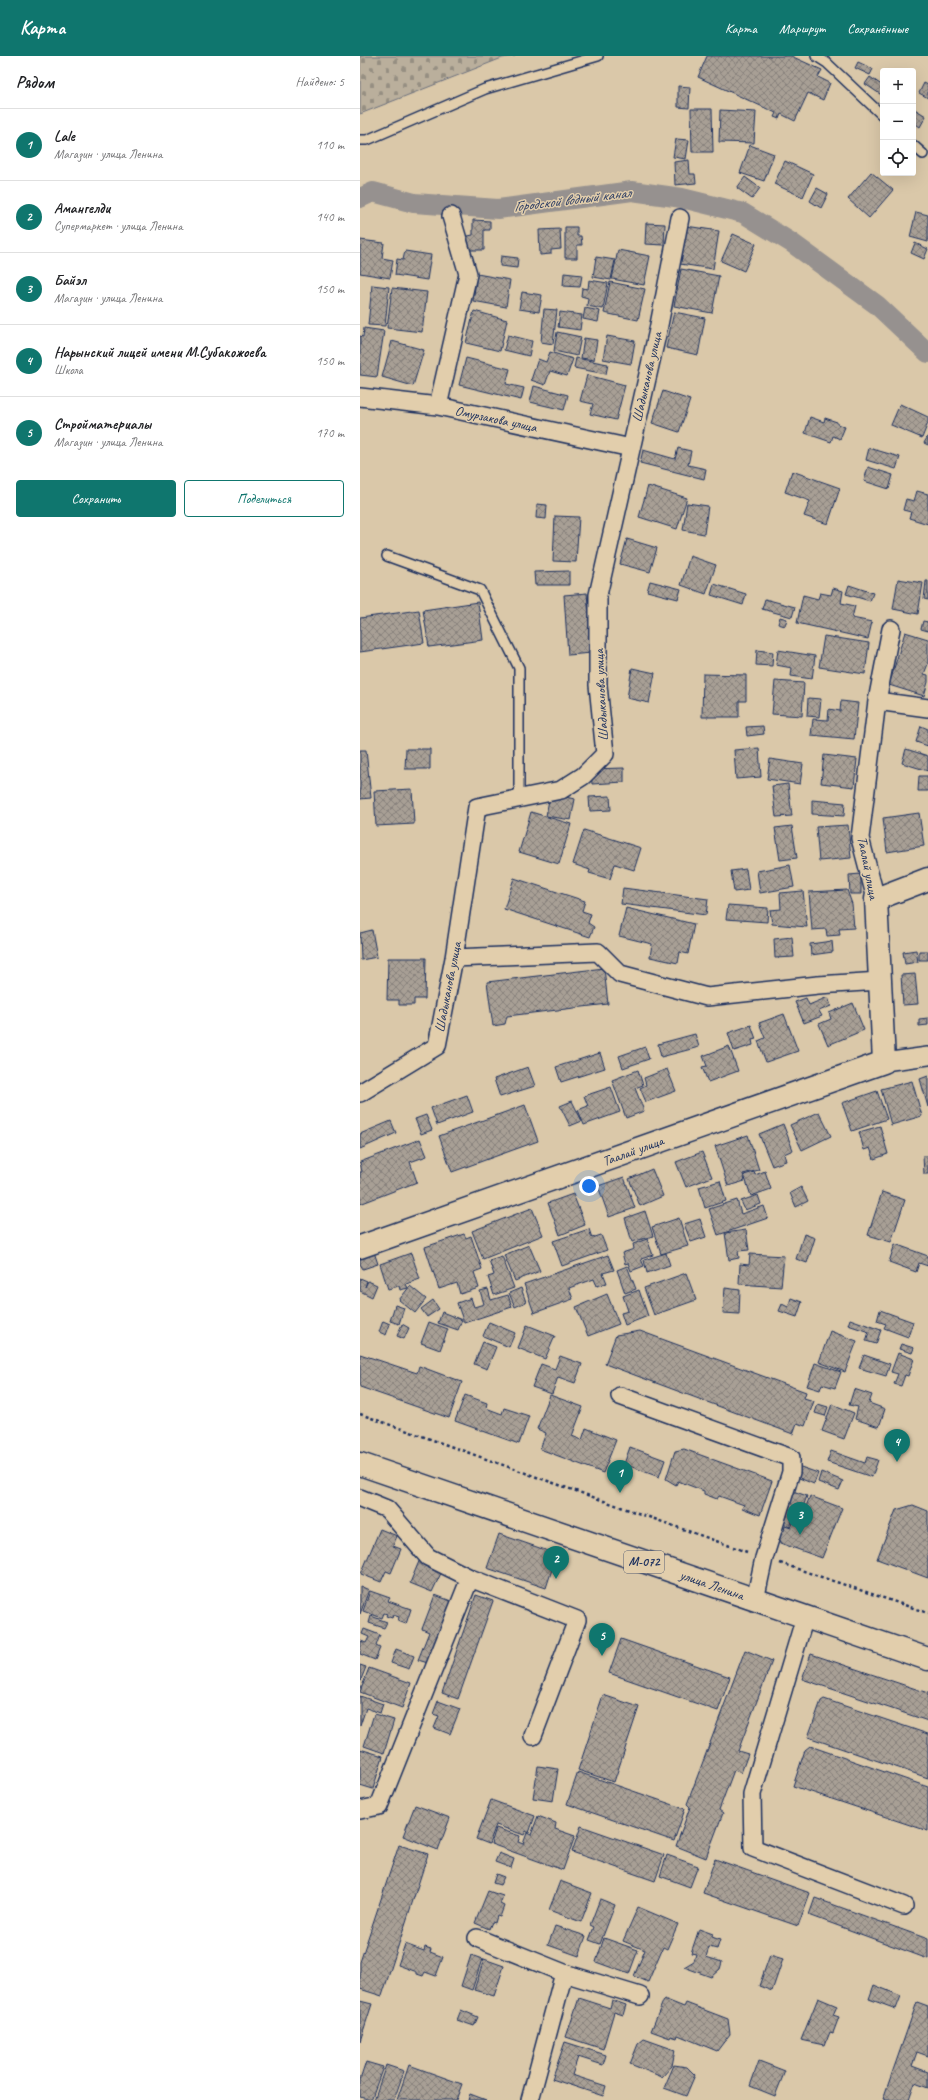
<!DOCTYPE html>
<html lang="ru">
<meta charset="utf-8">
<style>
body{margin:0;font-family:Caveat,sans-serif;background:#f2f2f2;color:#202124}
.controls{position:absolute;right:12px;top:12px;display:grid;overflow:hidden;border-radius:4px;box-shadow:0 4px 16px #0002}
.controls button{width:36px;height:36px;display:grid;place-items:center;padding:0;border:0;border-bottom:1px solid #e0e0e0;background:#fff;color:#202124;font:20px sans-serif}
.you{position:absolute;left:229px;top:1130px;width:14px;height:14px;margin:-10px;border:3px solid #fff;border-radius:50%;background:#1a73e8;box-shadow:0 0 0 6px #1a73e833}
.badge{display:grid;place-items:center;width:26px;height:26px;border-radius:50%;background:#0f766e;color:#fff;font-size:13px;font-weight:700}
.pin{position:absolute;translate:-50% -33px;filter:drop-shadow(0 1px 2px #0008)}
.pin::after{content:'';position:absolute;top:21px;width:14px;height:12px;background:inherit;clip-path:polygon(0 0,100% 0,50% 100%)}
.list{margin:0;padding:0;list-style:none}
h2{display:flex;justify-content:space-between;align-items:center;height:52px;margin:0;padding:0 16px;font-size:17px}
h2 small{font-size:13px;font-weight:400;color:#757577}
.list li{display:grid;grid-template-columns:26px 1fr auto;gap:12px;align-items:center;box-sizing:border-box;height:72px;padding:0 16px;border-top:1px solid #e0e0e0}
.list b{display:block;font-size:15px;white-space:nowrap}
.list p{margin:0;font-size:13px;white-space:nowrap;color:#757577}
.list em{font-size:13px;font-style:normal;color:#757577}
.actions{display:flex;gap:8px;padding:12px 16px}
.actions a{flex:1;padding:9px 0;border:1px solid #0f766e;border-radius:4px;text-align:center;font-size:14px;color:#0f766e}
.actions .main{background:#0f766e;color:#fff}
.icon{flex:none;width:22px;height:22px;fill:none;stroke:currentColor;stroke-width:2;stroke-linecap:round;stroke-linejoin:round}
.map{position:relative;flex:none;width:568px;height:2044px;overflow:hidden}
header{display:flex;align-items:center;gap:24px;box-sizing:border-box;height:56px;padding:0 20px;background:#0f766e;color:#fff}
header strong{font-size:19px}
nav{display:flex;gap:22px;margin-inline-start:auto;font-size:14px}
main{display:flex}
aside{flex:1;background:#fff}
.map>svg:first-child{display:block}
</style>
<header>
<strong>Карта</strong>
<nav><a>Карта</a><a>Маршрут</a><a>Сохранённые</a></nav>
</header>
<main>
<aside>
<h2>Рядом<small>Найдено: 5</small></h2>
<ul class="list">
<li><span class="badge">1</span><div><b>Lale</b><p>Магазин · улица Ленина</p></div><em>110 m</em></li>
<li><span class="badge">2</span><div><b>Амангелди</b><p>Супермаркет · улица Ленина</p></div><em>140 m</em></li>
<li><span class="badge">3</span><div><b>Байэл</b><p>Магазин · улица Ленина</p></div><em>150 m</em></li>
<li><span class="badge">4</span><div><b>Нарынский лицей имени М.Субакожоева</b><p>Школа</p></div><em>150 m</em></li>
<li><span class="badge">5</span><div><b>Стройматериалы</b><p>Магазин · улица Ленина</p></div><em>170 m</em></li>
</ul>
<div class="actions"><a class="main">Сохранить</a><a>Поделиться</a></div>
</aside>
<div class="map">
<svg width="568" height="2044" viewBox="0 0 568 2044">
<defs>
<pattern id="cemetery-stones" width="16" height="16" patternUnits="userSpaceOnUse"><rect width="16" height="16" fill="#baaf9c"/><path d="M2 7V4a2 2 0 0 1 4 0v3zM10 15v-3a2 2 0 0 1 4 0v3z" fill="#968f82"/></pattern>
<pattern id="building-cross-hatch" width="8" height="8" patternUnits="userSpaceOnUse"><rect width="8" height="8" fill="#a89f95"/><path d="M0 0l8 8M0 8l8-8" fill="none" stroke="#88827d"/></pattern>
</defs>
<rect width="100%" height="100%" fill="#dac8a9"/>
<filter id="ink" filterUnits="userSpaceOnUse"><feTurbulence type="fractalNoise" baseFrequency=".025" numOctaves="2"/><feDisplacementMap in="SourceGraphic" scale="8" xChannelSelector="R" yChannelSelector="G"/><feConvolveMatrix kernelMatrix="1 2 1 2 8 2 1 2 1" color-interpolation-filters="sRGB"/></filter>
<g filter="url(#ink)">
<!-- cemetery -->
<path fill="url(#cemetery-stones)" stroke="#6a6f7d" d="M0,0H155L142,2L0,58Z"/>
<g fill="none" stroke-linecap="round" stroke-linejoin="round">
<!-- canal -->
<path stroke="#96918f" stroke-width="20" d="M0,142L13,136L54,147L138,153L272,135L322,142L383,157L432,187L517,249L568,297"/>
</g>
<!-- building -->
<path fill="url(#building-cross-hatch)" stroke="#1b2f5e" d="M347,0H431L462,14L458,21L470,27L463,44L448,37L435,65L421,58L419,63L414,61L416,57L338,21Z
M498,6L513,13L510,19L495,12Z
M510,21L523,30V40L505,28Z
M564,27L568,29V42L559,37Z
M318,30L330,31L329,52L318,51Z
M553,52L566,60L560,71L553,66Z
M331,53H352L353,96H332Z
M360,54L396,56L394,87L359,86Z
M316,83L329,84L326,103L313,101Z
M390,89L414,98L404,125L380,117Z
M329,104L330,118H335L336,127L315,129L314,106Z
M425,105L453,118L443,141L414,128Z
M511,116L533,134L509,162L488,143Z
M385,121L400,132L392,143L377,132Z
M457,132L468,138L461,152L450,145Z
M556,156L568,159V186L550,181Z
M113,164L130,165V174H124V194H107L108,180L113,179Z
M286,167L305,168L304,189L285,188Z
M326,170L359,175L353,213L320,208Z
M205,171H217V180H221L222,189H217V202H205Z
M200,173L201,193L191,194V198L180,199L179,174Z
M373,178L396,188L384,215L361,205Z
M0,184L24,187L22,202L33,204L30,222L0,217Z
M555,187L568,193L564,203L551,197Z
M258,194L290,200L284,229L252,223Z
M45,195L71,199L67,224L35,219L37,203L43,204Z
M141,200L158,202L157,212L140,210Z
M236,201L255,204L251,224L233,221Z
M321,213L359,220L352,257L314,250Z
M204,217L222,219L220,231L203,230Z
M117,218L150,224L146,251L113,245Z
M229,224L248,227L243,253L227,250L228,242L221,240L222,232L228,233Z
M250,226L285,233L278,264L244,257Z
M12,229L29,231L25,270L8,269Z
M32,232L67,236L62,276L27,272Z
M162,236L182,239L179,256L159,253Z
M225,252L240,255L238,266L223,263Z
M184,253L197,254L193,288L181,286Z
M114,255L147,264L140,295L106,287Z
M200,256L222,259L220,274L198,271Z
M314,256L345,262L338,299L306,292Z
M4,272L24,275L17,321L0,319V280L3,281Z
M197,276L221,281L217,300L194,295Z
M148,279L172,285L169,300L144,294Z
M247,280L275,285L271,308L243,303Z
M224,282L237,284L234,304L221,302Z
M32,285L64,294L53,330L22,321Z
M190,296L213,303L207,320L190,315L185,329L171,324L178,303L186,306Z
M106,302L150,313L146,328L164,332L161,344L99,329Z
M216,302L248,308L246,318L214,312Z
M227,319L265,329L256,364L230,358L233,348L220,345Z
M174,330L208,339L204,354L170,346Z
M303,335L330,344L319,376L292,367Z
M540,348L568,361V367L562,382L531,369Z
M450,361L464,366L465,362L477,366V368L485,371L480,383L473,380L471,386L445,377Z
M568,380V389L564,387Z
M318,392L331,395L328,409L346,413L344,423L280,407L283,394L315,403Z
M509,392L540,401L536,413L506,404Z
M508,411L533,419L529,433L504,425Z
M432,415L480,432L468,468L444,460L450,445L425,436Z
M288,430L327,442L317,473L279,461Z
M557,435L568,438V468L549,462L551,456L543,454L546,443L554,445Z
M327,447L348,450L344,478L323,474Z
M177,448L187,449L186,463L176,462Z
M195,460L219,461L216,506L193,505Z
M267,483L297,492L290,516L260,508Z
M330,500L356,509L346,538L321,529Z
M209,515V529H175L174,516Z
M538,523L563,527L558,558L533,553Z
M290,525L321,533L318,543L287,535Z
M566,525H568V544L564,543Z
M354,528L386,538L383,549L351,539Z
M489,529L513,537L510,545L486,538Z
M473,532L483,535L481,547L495,550L492,562L512,566L508,583L437,567L443,539L458,543L460,537L471,539Z
M227,537L232,597L208,599L204,539Z
M405,543L435,551L432,561L402,553Z
M118,546L123,584L69,591L63,554Z
M59,554L64,587L0,596V562Z
M420,561L427,563L425,570L418,568Z
M563,565L568,566V575L561,573Z
M545,576L568,583V608L564,618L568,619V626L564,640L529,629Z
M464,580L509,587L505,618L459,611Z
M397,594L413,596L412,610L396,609Z
M418,594L455,600L452,623L431,620L432,612L416,609Z
M272,612L295,617L289,647L267,642Z
M343,618L386,619V645H379V661H342Z
M415,625L444,627L442,660L412,658Z
M448,642L461,643L459,661L447,660Z
M481,645L498,647L494,683L451,679L453,663L468,664L469,653L480,655Z
M403,670L404,678L387,680L386,671Z
M561,670L568,673V690L556,686Z
M399,692L401,721L376,723L374,694Z
M46,693H70V713H45Z
M546,693L568,700V715L542,707Z
M0,694H6L11,742L0,743Z
M464,699L497,703L494,731L461,727Z
M410,703L443,708L440,728L407,723Z
M264,712V726L232,728L231,713Z
M559,720H568V735H558Z
M428,728L432,760L416,761L412,730Z
M52,733L54,768L16,770L14,735Z
M190,738L215,743L211,764L186,760Z
M250,740L251,754L230,755L229,741Z
M452,744L485,747L484,760L452,758Z
M171,756L211,768L199,808L159,796Z
M559,757L564,790L527,796L523,762Z
M488,769L491,802L459,805L456,771Z
M432,770L437,802L420,804L415,772Z
M224,774L281,792L274,814L255,808L250,823L229,817L230,814L213,808Z
M430,809L434,831L400,837L397,815Z
M386,813L389,834L374,836L371,815Z
M501,818V838H490L489,819Z
M154,822L225,845L222,855L231,858L228,867L234,871L230,881L144,853Z
M263,832L348,843L346,859L261,848Z
M487,834L492,848L494,872L479,873L480,879L467,880L466,873L452,874L449,836Z
M443,835L447,871L412,868L410,854L421,853L420,837Z
M368,849L408,852L407,866L366,863Z
M266,852L334,868L328,898L320,896L318,907L290,901L292,888L259,880Z
M12,874L17,901L1,904L0,877Z
M432,881L434,901L415,902L414,883Z
M472,885L473,896L451,899L450,888Z
M556,894L558,906L545,908L543,896Z
M559,895H568V904H559Z
M28,902H66L65,943H54V949H39V944H27Z
M244,912L248,948L147,960L145,968L133,970L127,926Z
M555,918L558,948L543,949L541,919Z
M468,941L471,950L459,955L462,960L444,967L435,946L446,942L449,949Z
M493,947L504,974L468,989L459,968L471,963L469,957Z
M424,958L438,995L406,1006L398,985L405,982L399,967Z
M568,962V969L559,970V963Z
M391,969L396,983L392,984L393,989L374,995L368,977Z
M335,978L339,991L301,1001L298,988Z
M369,990L378,1015L348,1026L342,1011L347,1010L343,1000Z
M285,991L289,1003L263,1012L259,1000Z
M240,997L245,1012L201,1026L196,1011Z
M168,1011L175,1030L140,1041L134,1023Z
M307,1013L316,1035L286,1046L280,1032L286,1029L284,1022Z
M278,1014L283,1029L275,1032L284,1055L266,1062L252,1024Z
M568,1020V1051L560,1023Z
M552,1025L562,1060L531,1069L521,1033Z
M251,1031L260,1056L224,1069L218,1054L228,1050L224,1040Z
M517,1035L527,1063L492,1075L482,1047Z
M107,1039L113,1056L77,1069L71,1052Z
M212,1045L222,1065L210,1070L200,1050Z
M165,1049L178,1085L92,1116L79,1080Z
M459,1056L471,1080L442,1094L430,1069Z
M66,1059L72,1074L61,1078L55,1063Z
M31,1065L36,1077L0,1093V1078Z
M423,1068L433,1094L424,1098L426,1105L412,1110L399,1078Z
M520,1070L528,1098L514,1103L510,1092L504,1094L499,1076Z
M388,1079L399,1114L383,1118L385,1125L368,1130L355,1090Z
M60,1083L67,1100L50,1106L57,1126L0,1148V1116H2L0,1106Z
M342,1096L352,1121L326,1131L316,1106Z
M563,1100H568V1118H564Z
M292,1113L303,1140L280,1150L269,1123Z
M405,1115L411,1133L391,1140L384,1119L394,1116L395,1119Z
M264,1121L275,1152L249,1161L238,1130Z
M360,1125L366,1145L345,1152L339,1131Z
M441,1131L448,1145L436,1151L430,1137Z
M522,1136L545,1144L531,1186L508,1179Z
M213,1138L225,1169L200,1179L188,1147Z
M398,1139L401,1148L385,1154L381,1145Z
M377,1144L381,1158L404,1150L408,1162L358,1179L349,1153Z
M172,1152L183,1179L123,1203L112,1175Z
M285,1155L293,1180L272,1186L265,1162Z
M319,1162L328,1190L301,1198L292,1171Z
M340,1163L346,1181L331,1186L324,1168Z
M229,1173L232,1182L241,1179L247,1194L202,1210L193,1185Z
M386,1174L389,1194L378,1195L379,1202L369,1204L365,1177Z
M104,1178L106,1182L111,1180L122,1213L114,1216L119,1232L100,1238L97,1227L79,1233L65,1191Z
M444,1178L455,1182L447,1207L436,1203Z
M287,1183L293,1199L281,1203L284,1210L271,1215L268,1207L265,1208L262,1197L274,1193L273,1188Z
M535,1188L568,1200V1210L559,1207L556,1216L529,1206Z
M169,1189L180,1215L155,1225L144,1199Z
M13,1193L18,1208L3,1213L0,1208V1197Z
M51,1197L60,1223L46,1228L48,1232L40,1234L39,1230L28,1233L20,1208Z
M306,1197L310,1209L287,1217L284,1204Z
M390,1198L424,1200L421,1231L379,1228L380,1208L389,1209Z
M248,1199L254,1214L243,1217L247,1227L237,1230L234,1223L209,1232L213,1243L174,1257L164,1228Z
M142,1200L154,1232L134,1239L128,1221L134,1219L129,1204Z
M267,1210L276,1233L265,1237L257,1214Z
M326,1217L336,1244L294,1259L284,1232Z
M0,1222L7,1225L5,1231L8,1225L17,1229L12,1241L0,1235Z
M50,1230L66,1243L55,1257L39,1244Z
M161,1232L166,1246L155,1251L149,1237Z
M365,1232L380,1234L379,1258L363,1257Z
M128,1233L131,1244L148,1239L152,1251L104,1267L97,1247L111,1242L114,1251L124,1248L120,1235Z
M279,1234L288,1260L265,1269L261,1257L268,1255L263,1240Z
M247,1238L259,1268L228,1280L216,1251Z
M431,1242L442,1246L437,1261L419,1255L422,1248L428,1251Z
M73,1244L79,1253L67,1261L61,1253Z
M35,1249L44,1252L39,1268L30,1265Z
M520,1254L553,1266L548,1281L524,1272L526,1268L517,1265Z
M82,1256L102,1264L98,1274L78,1267Z
M490,1263L521,1274L516,1288L506,1285L509,1276L488,1269Z
M23,1265L30,1268L26,1279L19,1276Z
M69,1266L88,1273L80,1294L61,1287Z
M129,1266L155,1277L149,1291L123,1280Z
M42,1268L49,1272L44,1283L37,1280Z
M167,1269L195,1280L185,1303L158,1292Z
M280,1275L446,1336L444,1342L454,1345L445,1370L437,1367L433,1378L245,1308L256,1279Z
M470,1275L497,1285L485,1316L459,1306Z
M123,1286L136,1291L127,1313L114,1308Z
M541,1288L554,1292L552,1297L539,1293Z
M538,1297L554,1303L548,1320L545,1319L541,1330L534,1328L538,1318L531,1316Z
M0,1298L57,1317L59,1310L102,1326L89,1362L0,1331Z
M504,1299L530,1308L526,1320L499,1312Z
M200,1300L222,1308L215,1327L198,1321L192,1338L172,1331L181,1308L195,1313Z
M455,1307L481,1316L475,1332L462,1328L460,1334L447,1330Z
M494,1333L512,1339L509,1347L525,1353L519,1371L495,1363L498,1351L489,1349Z
M105,1339L127,1347L126,1352L142,1358L144,1352L169,1360L159,1388L95,1365Z
M190,1339L223,1351L212,1380L222,1384L226,1372L256,1384L243,1417L180,1393L186,1377L177,1373Z
M458,1348L468,1351L465,1360L455,1357Z
M472,1348L494,1357L484,1383L462,1375Z
M270,1391L305,1404L299,1421L264,1408Z
M324,1393L412,1425L400,1459L382,1452L384,1449L359,1440L357,1443L344,1438V1435L318,1425L316,1429L306,1423L315,1395Z
M471,1395L505,1407L507,1401L518,1404L512,1421L467,1406Z
M438,1410L458,1417L454,1428L434,1420Z
M461,1416L483,1425L479,1434L458,1426Z
M433,1435L447,1440L443,1451L438,1449L430,1471L421,1467Z
M450,1440L482,1452L462,1502L420,1487L421,1485L416,1483L420,1473L424,1475L425,1470L431,1472L439,1451L445,1453Z
M553,1449L568,1455V1522L517,1503L536,1454Z
M20,1473L37,1480L33,1490L41,1493L31,1517L26,1515L21,1526L1,1518Z
M139,1478L197,1498L186,1532L127,1512Z
M60,1503L83,1513L72,1536L50,1527Z
M0,1530L9,1534L0,1558Z
M10,1535L30,1542L28,1545L51,1553L46,1568L38,1565L39,1561L33,1559L32,1562L26,1560L27,1558L24,1557L22,1562L3,1555Z
M75,1539L91,1545L68,1607L58,1604L69,1576L62,1573Z
M116,1539L133,1545L98,1643L82,1637Z
M11,1560L27,1566L24,1572L9,1567Z
M4,1573L20,1579L16,1590L20,1592L15,1604L0,1598L1,1585L6,1587L9,1581L2,1578Z
M261,1583L370,1621L358,1655L249,1617Z
M36,1593L54,1600L49,1613L31,1607Z
M385,1594L412,1605L378,1695L388,1698L381,1717L374,1714L359,1754L363,1757L346,1802L316,1790L330,1751L327,1748Z
M451,1598L568,1637V1665L442,1623Z
M0,1609L6,1611L0,1626Z
M9,1612L51,1627L42,1652L0,1636Z
M243,1639L279,1651L254,1726L218,1714Z
M0,1640L23,1648L20,1657L6,1652L0,1670Z
M464,1643L568,1678V1722L448,1681L461,1645Z
M78,1645L100,1653L90,1678L74,1672L79,1660L73,1658Z
M14,1658L34,1664L24,1697L4,1690Z
M450,1690L568,1731V1775L433,1730L445,1694Z
M0,1693L23,1700L13,1733L0,1729Z
M178,1710L198,1713L193,1745L173,1742Z
M218,1716L325,1753L314,1785L207,1748Z
M131,1744L175,1760L169,1777L166,1775L164,1779L136,1769L129,1788L116,1783Z
M55,1749L90,1762L78,1794L43,1780Z
M178,1760L196,1767L195,1773L215,1780L203,1814L131,1788L136,1772L160,1780L158,1786L163,1788L167,1777L171,1779Z
M221,1770L304,1799L295,1825L212,1796Z
M39,1789L68,1798L22,1940L0,1933V1906Z
M139,1797L154,1803L151,1812L135,1806Z
M307,1799L338,1810L330,1831L300,1820Z
M355,1803L450,1837L438,1870L343,1837Z
M136,1818L144,1821L140,1829L133,1827Z
M200,1825L232,1837L221,1866L189,1854Z
M128,1835L143,1840L140,1848L144,1850L140,1861L137,1860L135,1867L132,1866L129,1873L115,1867Z
M455,1842L568,1883V1903L449,1859Z
M240,1843L255,1849L240,1888L229,1884L234,1871L230,1869Z
M278,1851L318,1868L307,1893L303,1891L288,1926L274,1920L285,1894L263,1885Z
M195,1870L226,1880L219,1900L188,1889Z
M339,1873L353,1878L352,1881L360,1884L357,1893L349,1891L346,1901L362,1906L360,1913L351,1921L324,1911L334,1905L336,1898L331,1897Z
M244,1882L278,1894L269,1918L236,1906Z
M45,1888L64,1895L65,1891L71,1893L70,1896L83,1901L76,1920L65,1916L63,1920L57,1918V1916L38,1909Z
M111,1899L122,1903L112,1934L101,1930Z
M410,1899L423,1903L412,1935L399,1930Z
M124,1903L144,1910L134,1940L114,1934Z
M514,1929L541,1940L536,1953L509,1943Z
M219,1942L250,1952L252,1944L266,1949L263,1959L254,1956L243,1993L206,1981Z
M458,1942L477,1950L473,1959L479,1961L473,1977L470,1976L465,1989L441,1984Z
M304,1943L324,1951L326,1947L368,1963L370,1978L357,1995L318,1979L317,1982L311,1980L310,1982L291,1975Z
M0,1945L12,1948L0,1985Z
M557,1946L568,1950V2000L557,1996L552,2010L568,2016V2032L555,2027L549,2044H526L523,2043Z
M101,1954L118,1961L114,1970L97,1964Z
M284,1983L315,1994L312,2010L302,2021L270,2008L278,1988Z
M205,1986L246,1999L243,2009L218,2001L212,2019L246,2030L243,2040L192,2023Z
M399,2005L425,2015L415,2040L390,2030Z
M6,2006L23,2011L11,2044L0,2041V2024Z
M26,2009L44,2015L34,2044H14Z
M49,2009L102,2028L96,2044H37Z
M314,2009L327,2011L335,2019L326,2040L304,2032Z
M110,2038L126,2044H108Z"/>
<g fill="none" stroke-linecap="round" stroke-linejoin="round">
<defs>
<path id="service" d="M456,0L467,7L523,60
M0,84H7L125,33L238,0
M553,89L563,98
M27,500L120,534L159,612V743"/>
<path id="minor" d="M0,341L78,350L271,392
M78,350L108,218L91,160
M517,645L568,652
M516,843L500,782L517,645L531,573
M94,902L238,896L260,918L347,941L458,929L520,925
M524,1006L568,1000
M0,1037L77,990L94,902L117,751L201,734L223,720L245,698L238,629V539L298,274L320,162
M260,1340L431,1402V1416L404,1502L395,1544
M0,1442L27,1453L68,1501L110,1522L19,1750L0,1754
M110,1522L217,1564L173,1680
M445,1561L392,1738L393,1792L544,1850
M117,1882L204,1917L170,2044
M204,1917L280,1940"/>
<path id="tertiary" d="M0,1191L524,1006L516,843L568,823"/>
<path id="primary" d="M0,1408L568,1603"/>
</defs>
<!-- service casing -->
<use href="#service" stroke="#1b2f5e" stroke-width="12"/>
<!-- minor casing -->
<use href="#minor" stroke="#1b2f5e" stroke-width="20"/>
<!-- tertiary casing -->
<use href="#tertiary" stroke="#1b2f5e" stroke-width="25"/>
<!-- primary casing -->
<use href="#primary" stroke="#1b2f5e" stroke-width="25"/>
<!-- path -->
<path stroke="#1b2f5e" stroke-width="2.5" stroke-dasharray="3 3" stroke-linecap="butt" d="M0,1358L387,1496
M420,1507L568,1557"/>
<!-- service -->
<use href="#service" stroke="#e2ceac" stroke-width="9"/>
<!-- minor -->
<use href="#minor" stroke="#e2ceac" stroke-width="17"/>
<!-- tertiary -->
<use href="#tertiary" stroke="#e2ceac" stroke-width="22"/>
<!-- primary -->
<use href="#primary" stroke="#e2ceac" stroke-width="22"/>
</g>
</g>
<g text-anchor="middle" dominant-baseline="central" stroke-width="3" stroke-linejoin="round" paint-order="stroke">
<!-- shield labels -->
<rect fill="#e2ceac" stroke="#575f75" stroke-width="1" x="264" y="1495" width="40" height="22" rx="3"/>
<g font-size="13" font-weight="bold" fill="#1b2f5e">
<text x="284" y="1506">М-072</text>
</g>
<!-- street labels -->
<g font-size="14" fill="#1b2f5e" stroke="#e2ceac">
<text transform="translate(287 321) rotate(-77)">Шадыканова улица</text>
<text transform="translate(136 363) rotate(12)">Омурзакова улица</text>
<text transform="translate(241 639) rotate(-93)">Шадыканова улица</text>
<text transform="translate(508 812) rotate(79)">Таалай улица</text>
<text transform="translate(88 931) rotate(-79)">Шадыканова улица</text>
<text transform="translate(273 1095) rotate(-20)">Таалай улица</text>
<text transform="translate(352 1529) rotate(19)">улица Ленина</text>
</g>
<!-- water labels -->
<g font-size="15" font-style="italic" fill="#2d3e65" stroke="#e2ceac">
<text transform="translate(212 144) rotate(-7)">Городской водный канал</text>
</g>
</g>
</svg>
<div class="controls">
<button>+</button>
<button>−</button>
<button><svg class="icon" aria-label="locate" viewBox="0 0 24 24"><circle cx="12" cy="12" r="6"/><path d="M12 2v4M12 18v4M2 12h4M18 12h4"/></svg></button>
</div>
<div class="you"></div>
<div class="pin badge" style="left:260px;top:1437px">1</div>
<div class="pin badge" style="left:196px;top:1523px">2</div>
<div class="pin badge" style="left:440px;top:1479px">3</div>
<div class="pin badge" style="left:537px;top:1406px">4</div>
<div class="pin badge" style="left:242px;top:1600px">5</div>
</div>
</main>
